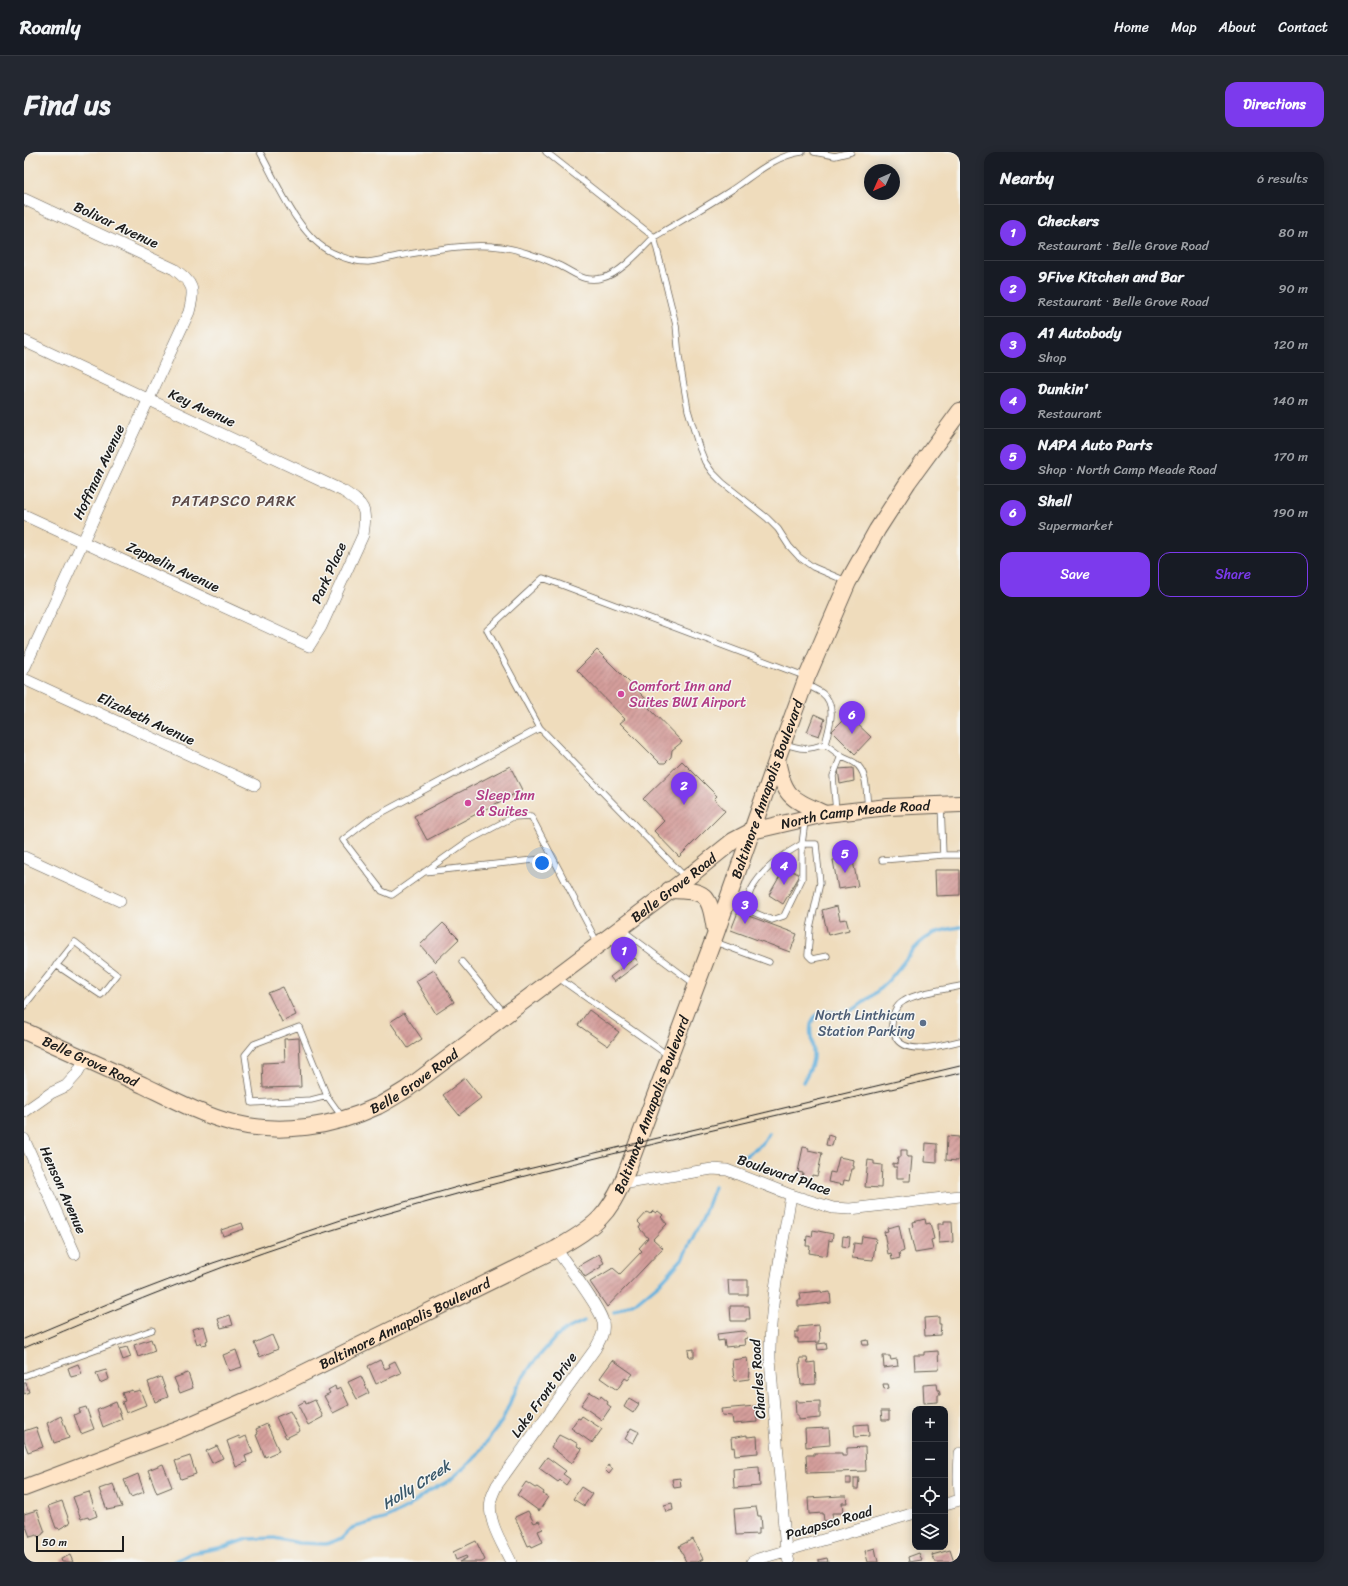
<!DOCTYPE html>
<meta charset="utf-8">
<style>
body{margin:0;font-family:Sriracha,sans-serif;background:#242831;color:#f1f3f6}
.controls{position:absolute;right:12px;bottom:12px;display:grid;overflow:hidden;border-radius:8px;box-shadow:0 2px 10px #0003}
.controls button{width:36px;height:36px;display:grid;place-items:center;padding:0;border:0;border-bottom:1px solid #363941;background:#171b24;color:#f1f3f6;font:20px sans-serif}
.compass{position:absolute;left:840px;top:12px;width:36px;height:36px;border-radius:50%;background:#171b24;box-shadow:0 2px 10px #0003;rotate:225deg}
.scale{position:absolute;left:12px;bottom:10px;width:88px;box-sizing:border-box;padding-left:4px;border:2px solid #1c1c1c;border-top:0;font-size:11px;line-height:14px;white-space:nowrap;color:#1c1c1c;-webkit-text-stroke:3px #f6f6f2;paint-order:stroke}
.you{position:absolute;left:518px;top:711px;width:14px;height:14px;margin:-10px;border:3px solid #fff;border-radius:50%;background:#1a73e8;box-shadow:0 0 0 6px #1a73e833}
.badge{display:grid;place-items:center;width:26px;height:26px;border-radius:50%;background:#7c3aed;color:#fff;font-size:13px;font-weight:700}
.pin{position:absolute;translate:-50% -33px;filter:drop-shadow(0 1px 2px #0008)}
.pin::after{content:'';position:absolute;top:21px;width:14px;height:12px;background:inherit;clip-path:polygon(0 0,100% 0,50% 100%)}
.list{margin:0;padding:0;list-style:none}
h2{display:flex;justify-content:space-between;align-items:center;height:52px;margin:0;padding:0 16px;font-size:17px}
h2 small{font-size:13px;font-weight:400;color:#9ea1a6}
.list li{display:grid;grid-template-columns:26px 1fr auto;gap:12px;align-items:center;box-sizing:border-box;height:56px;padding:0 16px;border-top:1px solid #363941}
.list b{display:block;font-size:15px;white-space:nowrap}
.list p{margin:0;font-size:13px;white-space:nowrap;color:#9ea1a6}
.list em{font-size:13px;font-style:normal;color:#9ea1a6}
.actions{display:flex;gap:8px;padding:12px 16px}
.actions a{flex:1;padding:9px 0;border:1px solid #7c3aed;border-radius:12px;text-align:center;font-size:14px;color:#7c3aed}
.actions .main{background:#7c3aed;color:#fff}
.icon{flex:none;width:22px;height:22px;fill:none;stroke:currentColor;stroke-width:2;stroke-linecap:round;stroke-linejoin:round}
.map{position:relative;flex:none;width:936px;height:1410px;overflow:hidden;border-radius:12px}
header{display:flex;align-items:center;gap:24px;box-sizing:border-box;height:56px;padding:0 20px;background:#171b24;border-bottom:1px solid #363941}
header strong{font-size:19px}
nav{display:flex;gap:22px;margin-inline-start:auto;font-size:14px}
.intro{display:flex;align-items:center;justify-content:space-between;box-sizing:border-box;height:96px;padding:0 24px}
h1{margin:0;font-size:28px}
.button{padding:10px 18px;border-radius:12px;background:#7c3aed;color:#fff;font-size:14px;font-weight:700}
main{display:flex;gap:24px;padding:0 24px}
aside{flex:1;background:#171b24;border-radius:12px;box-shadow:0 2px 10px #0003}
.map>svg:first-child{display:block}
</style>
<header>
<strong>Roamly</strong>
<nav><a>Home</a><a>Map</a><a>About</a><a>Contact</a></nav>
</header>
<div class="intro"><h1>Find us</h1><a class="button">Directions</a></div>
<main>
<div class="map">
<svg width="936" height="1410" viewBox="0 0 936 1410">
<defs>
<pattern id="building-hatch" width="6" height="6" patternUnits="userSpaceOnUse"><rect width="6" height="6" fill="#d49e9b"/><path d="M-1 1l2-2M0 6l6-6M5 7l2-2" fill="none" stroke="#ab807e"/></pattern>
</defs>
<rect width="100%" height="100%" fill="#f6f6f2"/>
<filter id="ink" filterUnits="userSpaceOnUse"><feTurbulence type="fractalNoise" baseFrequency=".025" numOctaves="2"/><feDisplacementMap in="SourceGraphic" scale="8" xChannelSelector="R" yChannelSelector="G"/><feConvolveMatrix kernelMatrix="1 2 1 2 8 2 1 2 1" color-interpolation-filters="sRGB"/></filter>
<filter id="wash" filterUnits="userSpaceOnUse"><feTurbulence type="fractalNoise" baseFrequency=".012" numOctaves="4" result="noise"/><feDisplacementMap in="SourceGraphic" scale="16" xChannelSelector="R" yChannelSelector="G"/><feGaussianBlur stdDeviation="0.9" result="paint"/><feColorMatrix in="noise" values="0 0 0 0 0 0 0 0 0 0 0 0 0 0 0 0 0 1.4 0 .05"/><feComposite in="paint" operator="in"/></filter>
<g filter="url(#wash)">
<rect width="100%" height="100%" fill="#efdcbc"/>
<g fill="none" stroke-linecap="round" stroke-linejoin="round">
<!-- stream -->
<path stroke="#64b0dd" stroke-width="3.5" d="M779,930C782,924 787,917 788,911C793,897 781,879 790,866C799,854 814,864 825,860C830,858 836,853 840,850C848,844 856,837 863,830C889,802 892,780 936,775
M716,1008L739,991L745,981
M590,1161L614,1149L639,1128L658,1107L679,1065L690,1035
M150,1410L167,1401L200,1395L223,1387L250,1386L275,1391L302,1392L318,1386L328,1376L363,1366L384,1355L405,1339L426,1328L450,1307L478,1269L493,1234L509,1211L531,1186L543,1177L560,1169"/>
</g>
<g id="blocks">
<!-- building -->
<path fill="url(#building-hatch)" d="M573,498L628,553L625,556L658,590L648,598L647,605L641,611H636L596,571L601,567L553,518Z
M790,562L801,567L795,584L783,580Z
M824,563L847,585L831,602L808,579Z
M658,609L693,644L690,647L701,659L655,705L630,679L640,669L619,647Z
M486,614L498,638L403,688L390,664Z
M829,616L830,629L816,632L814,617Z
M828,704L834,734L814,737L809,708Z
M761,715L776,723L759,752L745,743Z
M911,718H936V743L912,744Z
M813,754L816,768L822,767L825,778L804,783L798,758Z
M714,760L773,782L766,800L707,778Z
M419,771L435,787L411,810L396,793Z
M611,806L615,811L590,830L586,825Z
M410,818L430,850L412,862L392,829Z
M259,835L272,863L258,870L244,841Z
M565,858L595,880L584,894L554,873Z
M380,861L398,887L384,896L366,870Z
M275,886L277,935L239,936L238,911L261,910L260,887Z
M441,926L457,946L435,963L419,943Z
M804,983L810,985L808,994L802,993Z
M923,984L935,985L934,1009L922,1008Z
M902,991L913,992V1011L901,1010Z
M779,995L785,996L784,998L798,1001L794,1021L793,1024L788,1023L787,1028L778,1026L779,1021L774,1020Z
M877,998H883V1005H888L886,1029H879L880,1026H873V1015H869V1011L873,1012L874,1005H877Z
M815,1005L830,1008L829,1014H830V1017H828L825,1029L820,1028L819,1033L804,1030L806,1020L811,1021Z
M844,1008L850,1009V1012L858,1013L857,1036L841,1035Z
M629,1059L632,1061L634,1059L639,1063L637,1065L643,1072L629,1087L639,1096L583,1155L566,1130L589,1116L596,1122L618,1099L615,1096L624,1086L615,1076L617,1073L614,1070L623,1060L626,1062Z
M901,1067L902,1072L906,1071L910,1087L907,1088L909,1098L891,1101L885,1076L890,1075L889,1070Z
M920,1069H928L929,1090L915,1091L914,1072H920Z
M218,1071L220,1077L199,1084L197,1078Z
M875,1073L880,1099L875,1101L876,1106L868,1108L867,1101L864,1102L860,1080L864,1079L863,1076Z
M789,1078L809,1082L808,1089L805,1088L803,1104L785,1101L786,1094H782L783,1084L788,1085Z
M819,1084L826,1085L825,1095L818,1094Z
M838,1084L852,1086L849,1108L828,1106L830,1091L837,1092Z
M575,1102L580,1111L576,1113L577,1115L561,1125L554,1114Z
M704,1128H724V1143H705Z
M797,1139L798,1141L806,1140L807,1151L781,1154H774V1148H777L776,1141Z
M706,1154H725L726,1167H722V1169H707Z
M206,1163L209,1173L197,1176L194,1167Z
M915,1165V1172H917L916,1183L901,1184L900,1166Z
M795,1173L796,1190L774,1191V1186H771V1180H774V1175Z
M180,1174L184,1188L182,1189L183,1192L178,1193L177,1190L173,1192L168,1177Z
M718,1179L722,1180L723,1186L720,1187L721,1193L701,1195L700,1188L694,1189L693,1182Z
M248,1183L254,1197L236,1205L230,1191Z
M127,1187L131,1199L114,1205L110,1193Z
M844,1188L845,1193H839L838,1189Z
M802,1191L803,1197L794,1198L793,1192Z
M103,1195L107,1205L99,1208L95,1197Z
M670,1197V1205H665L664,1198Z
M212,1198L218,1215L205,1219L199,1203Z
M914,1199L915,1217L891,1218L890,1203H900V1200Z
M859,1204H866L867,1208L873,1207L874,1214L860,1216Z
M723,1206L725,1220H726L725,1227L710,1229L708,1208Z
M776,1206H783L784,1211L791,1210L792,1232L777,1233L775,1211H777Z
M356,1208L361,1217L366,1215L365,1212L371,1209L377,1221L352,1232L344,1214Z
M589,1208L609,1222L604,1228L601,1226L593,1238L576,1226Z
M54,1212L58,1222L47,1225L44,1216Z
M82,1218L85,1227L76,1231L72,1221Z
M164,1221L169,1236L156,1241L150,1226Z
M337,1224L345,1241L333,1247L324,1230Z
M137,1225L144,1245L131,1250L124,1230Z
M0,1231H2L5,1240L0,1242Z
M859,1232H864L865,1236L860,1237Z
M913,1232L914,1238H915L916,1242V1243H914V1250L900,1251L899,1233Z
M311,1234L312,1238L317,1236L325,1253L309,1261L300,1244L306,1241L304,1238Z
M108,1238L109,1240L116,1238L122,1253L102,1261L98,1250L101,1249L98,1241Z
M566,1240L576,1246L577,1244L584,1250L583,1252L587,1255L578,1268L557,1253Z
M605,1246L615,1252L609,1261L600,1255Z
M291,1248L299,1265L284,1273L274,1253L281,1249L282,1252Z
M771,1248H774V1250L796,1249V1266L774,1268V1263H772Z
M92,1250L98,1267L79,1275L73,1258Z
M732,1254L733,1270L709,1272L708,1264L698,1263L697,1257Z
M62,1255L70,1277L57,1282L50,1263L56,1260L55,1257Z
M266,1259L276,1279L262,1286L252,1265Z
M857,1259H865V1268H858Z
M37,1264L45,1286L30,1291L23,1271Z
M558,1264L578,1277L568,1291L547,1276L554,1266L556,1267Z
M243,1272L255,1299L241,1305L232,1283L234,1282L232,1277Z
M844,1272L845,1284L831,1285L830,1273Z
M12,1275L19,1295L4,1300L0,1289V1279Z
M607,1276L615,1280L609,1291L601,1287Z
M805,1276L806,1293L782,1295L781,1277Z
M535,1283L545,1288L546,1287L554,1292L553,1294L558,1297L548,1311L527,1295Z
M723,1283V1285L733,1284L734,1301L711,1303L710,1295L708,1296L707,1286Z
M215,1284L216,1287L222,1284L229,1301L221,1304L223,1310L212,1315L203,1289Z
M193,1294L199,1306L188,1311L182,1299Z
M841,1295L842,1319L783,1321L782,1303H790V1301H818V1304H823V1296Z
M166,1304L172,1322L157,1327L151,1309Z
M523,1305L542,1319L539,1322L546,1327L542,1333L536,1328L534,1330L515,1316Z
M139,1312L148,1335L133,1341L124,1318Z
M584,1313L589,1317L585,1322L581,1318Z
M735,1315L736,1334L710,1336L709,1317Z
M114,1322L120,1340L107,1345L100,1328Z
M656,1326L657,1335L650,1336L648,1327Z
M822,1326H827V1332H822Z
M830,1326H835L834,1337H830Z
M502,1330L511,1336L513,1335L520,1340L519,1342L524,1345L515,1359L493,1343Z
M89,1332L98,1355L83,1358L75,1337Z
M557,1335L568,1342L560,1354L549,1347Z
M65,1340L73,1364L65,1367L64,1365L57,1367L49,1345Z
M817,1344H822L823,1351H818L819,1361H808L809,1368L800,1369L799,1361L785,1362L784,1346Z
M38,1349L46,1371L35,1377L34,1376H32L24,1354Z
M648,1351L649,1358L642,1360L640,1353Z
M732,1355L734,1364H737L738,1376H735V1382L712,1383L710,1357Z
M13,1358L21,1380L19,1381V1382L14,1385L13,1383L6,1385L0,1369V1362Z
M504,1359L510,1371L515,1369L519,1377L514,1379L519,1390L508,1395L507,1393L504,1394L491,1365Z
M669,1387L679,1407L674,1410H662L655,1394Z
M452,1389L461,1408L458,1410H435L443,1406L442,1404L432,1408L429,1400Z
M851,1396L854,1410H844L841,1399Z
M926,1398L930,1410H911L908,1403Z
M895,1401L898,1408L885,1410L884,1405Z
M46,1403L49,1410H38L37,1407Z
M803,1406L804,1410H794V1408Z"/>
</g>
</g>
<g filter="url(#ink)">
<use href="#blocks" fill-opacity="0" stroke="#665f54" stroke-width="1"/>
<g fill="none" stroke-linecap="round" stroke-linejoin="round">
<defs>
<path id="service" d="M236,0C253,31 276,87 309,101C319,106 333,110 344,110C354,109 364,106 374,104C404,99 436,92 467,94C489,95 514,104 534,113C550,120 559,131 578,126C595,123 618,97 630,85L522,0
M778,0C749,4 729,24 706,39C681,55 655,70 630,85L652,173L655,205L664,258L675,295L681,310L688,320L699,331L743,366L754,377L765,394L775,405L789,415L822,429
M790,0L811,4L827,0
M516,576L346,667L319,688L358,739L368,743L444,689L489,665L507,664L574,792
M759,591C777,598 784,598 801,592C805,576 814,553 798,541C793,538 787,535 781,532
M801,592L817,604
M812,660L809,624L817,604C821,607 827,608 831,611C844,620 842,641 844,656
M781,669L778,692C758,703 738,718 727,738C725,742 724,748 723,753L729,760L748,768L760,764L778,727V692H792L796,731L786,776L784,803L788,807L803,804
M919,703H936
M858,708L919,703L917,653
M400,720L528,706
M661,725L516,576L463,478L519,426L783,525
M706,747L723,753
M597,777L672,833
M691,790L745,810
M438,810L481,862
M533,825L645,904
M936,834C920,838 894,840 880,849C871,854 869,862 868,872C867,877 869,879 871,884C880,905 919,893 936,889
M0,854L51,790L93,823L77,843L32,813
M303,944L287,948L228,951L221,903L230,892L275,875L303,944L318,965
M0,1224L128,1178"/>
<path id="minor" d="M0,47L150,117C170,132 171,136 165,160L0,517
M0,189L319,339C341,353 343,356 339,383L297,475L285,494L0,363
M0,527L231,633
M0,705L96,749
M0,960L27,941L42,934L52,923L61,907
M0,987L51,1102
M598,1032L688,1017L703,1018L767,1043L809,1056L826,1057L936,1044
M936,1301L935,1324L936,1342
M921,1352L936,1348
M487,1410C478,1391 463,1369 467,1348C468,1343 471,1337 473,1333L571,1197C576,1188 581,1181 579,1170C577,1157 542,1111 532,1097
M728,1410L734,1407L891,1361
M765,1410L762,1399L746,1207C745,1152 758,1098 767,1043"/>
<g id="secondary">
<path d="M753,608C760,646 768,647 801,662"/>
<path d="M645,738C683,739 685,741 691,778"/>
<path id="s1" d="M0,879C40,897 79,915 119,933C148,947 178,963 209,971C257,983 309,975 354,954C364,949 373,943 383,937L663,726L709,689L728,679L801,662L864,655L936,652"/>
<path id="s2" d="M0,1336L159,1276L239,1241L532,1097C547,1088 564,1079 576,1066C586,1056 592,1044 598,1032L692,781L753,607L783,525L824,430L853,378L884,330L936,259"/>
</g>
</defs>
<!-- service casing -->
<use href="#service" stroke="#665f54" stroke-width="7"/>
<!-- minor casing -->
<use href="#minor" stroke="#665f54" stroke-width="12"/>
<!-- secondary casing -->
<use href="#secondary" stroke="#665f54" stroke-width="18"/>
<!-- service -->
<use href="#service" stroke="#fff" stroke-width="5.5"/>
<!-- minor -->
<use href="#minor" stroke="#fff" stroke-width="11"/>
<!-- secondary -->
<use href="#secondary" stroke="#ffe4c6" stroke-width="16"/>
<!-- tram -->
<path stroke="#1c1c1c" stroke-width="1" d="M0,1187L95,1147L189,1111L317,1068L458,1028L936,914
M0,1196C105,1151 211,1107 321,1074C523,1013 731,969 936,921"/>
</g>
</g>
<!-- markers -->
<g fill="#d1479c" stroke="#f6f6f2" stroke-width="1.5">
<circle cx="597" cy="542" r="4"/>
<circle cx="444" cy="651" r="4"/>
</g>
<circle fill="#5c6f8a" stroke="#f6f6f2" stroke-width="1.5" cx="899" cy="871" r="4"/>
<g text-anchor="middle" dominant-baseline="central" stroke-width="3" stroke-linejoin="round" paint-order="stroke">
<!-- street labels -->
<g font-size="14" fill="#1c1c1c" stroke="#f6f6f2">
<text transform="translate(92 73) rotate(25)">Bolivar Avenue</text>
<text transform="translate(178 256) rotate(25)">Key Avenue</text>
<text transform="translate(75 320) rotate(-65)">Hoffman Avenue</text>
<text transform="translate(149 415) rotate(25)">Zeppelin Avenue</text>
<text transform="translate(305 421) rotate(-66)">Park Place</text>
<text transform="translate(122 567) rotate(25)">Elizabeth Avenue</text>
<text stroke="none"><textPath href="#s2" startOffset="1099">Baltimore Annapolis Boulevard</textPath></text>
<text stroke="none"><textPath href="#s1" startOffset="947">North Camp Meade Road</textPath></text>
<text stroke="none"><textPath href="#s1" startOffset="745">Belle Grove Road</textPath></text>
<text stroke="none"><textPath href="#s1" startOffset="73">Belle Grove Road</textPath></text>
<text stroke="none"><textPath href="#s1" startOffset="421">Belle Grove Road</textPath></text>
<text stroke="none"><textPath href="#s2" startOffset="763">Baltimore Annapolis Boulevard</textPath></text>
<text transform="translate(760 1023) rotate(19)">Boulevard Place</text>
<text transform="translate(39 1038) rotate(66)">Henson Avenue</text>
<text stroke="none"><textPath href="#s2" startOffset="415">Baltimore Annapolis Boulevard</textPath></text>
<text transform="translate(734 1227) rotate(-94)">Charles Road</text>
<text transform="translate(520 1243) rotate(-54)">Lake Front Drive</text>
<text transform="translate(805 1371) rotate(-16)">Patapsco Road</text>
</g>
<!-- hotel labels -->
<g font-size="14" fill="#b23c85" stroke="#f6f6f2" text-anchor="start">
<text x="605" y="534">Comfort Inn and<tspan x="605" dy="16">Suites BWI Airport</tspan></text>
<text x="452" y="643">Sleep Inn<tspan x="452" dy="16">&amp; Suites</tspan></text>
</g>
<!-- service labels -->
<g font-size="14" fill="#4e5e75" stroke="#f6f6f2" text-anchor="end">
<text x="891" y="863">North Linthicum<tspan x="891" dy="16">Station Parking</tspan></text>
</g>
<!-- neighbourhood labels -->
<g font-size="15" letter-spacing="1" fill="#5c4a48" stroke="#f6f6f2">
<text x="210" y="349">PATAPSCO PARK</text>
</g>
<!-- water labels -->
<g font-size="15" font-style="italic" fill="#395769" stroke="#f6f6f2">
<text transform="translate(392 1333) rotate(-32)">Holly Creek</text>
</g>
</g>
</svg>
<div class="controls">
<button>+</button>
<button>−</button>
<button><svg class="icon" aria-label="locate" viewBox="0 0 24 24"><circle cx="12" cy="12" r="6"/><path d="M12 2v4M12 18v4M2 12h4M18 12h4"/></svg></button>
<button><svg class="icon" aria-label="layers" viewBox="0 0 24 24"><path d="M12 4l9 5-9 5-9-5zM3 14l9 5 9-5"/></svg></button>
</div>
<svg class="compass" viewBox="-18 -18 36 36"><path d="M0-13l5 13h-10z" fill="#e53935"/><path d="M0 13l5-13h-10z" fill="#9ea1a6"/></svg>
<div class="scale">50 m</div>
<div class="you"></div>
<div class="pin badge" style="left:600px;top:818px">1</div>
<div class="pin badge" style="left:660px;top:653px">2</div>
<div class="pin badge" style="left:721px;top:772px">3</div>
<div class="pin badge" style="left:760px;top:733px">4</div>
<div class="pin badge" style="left:821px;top:721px">5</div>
<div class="pin badge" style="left:828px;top:582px">6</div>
</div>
<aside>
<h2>Nearby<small>6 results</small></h2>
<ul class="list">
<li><span class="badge">1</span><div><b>Checkers</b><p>Restaurant · Belle Grove Road</p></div><em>80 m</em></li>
<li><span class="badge">2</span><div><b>9Five Kitchen and Bar</b><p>Restaurant · Belle Grove Road</p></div><em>90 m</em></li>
<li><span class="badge">3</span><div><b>A1 Autobody</b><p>Shop</p></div><em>120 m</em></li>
<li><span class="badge">4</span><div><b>Dunkin'</b><p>Restaurant</p></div><em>140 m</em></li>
<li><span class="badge">5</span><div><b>NAPA Auto Parts</b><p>Shop · North Camp Meade Road</p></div><em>170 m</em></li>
<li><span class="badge">6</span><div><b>Shell</b><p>Supermarket</p></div><em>190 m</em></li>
</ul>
<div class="actions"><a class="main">Save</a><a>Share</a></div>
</aside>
</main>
